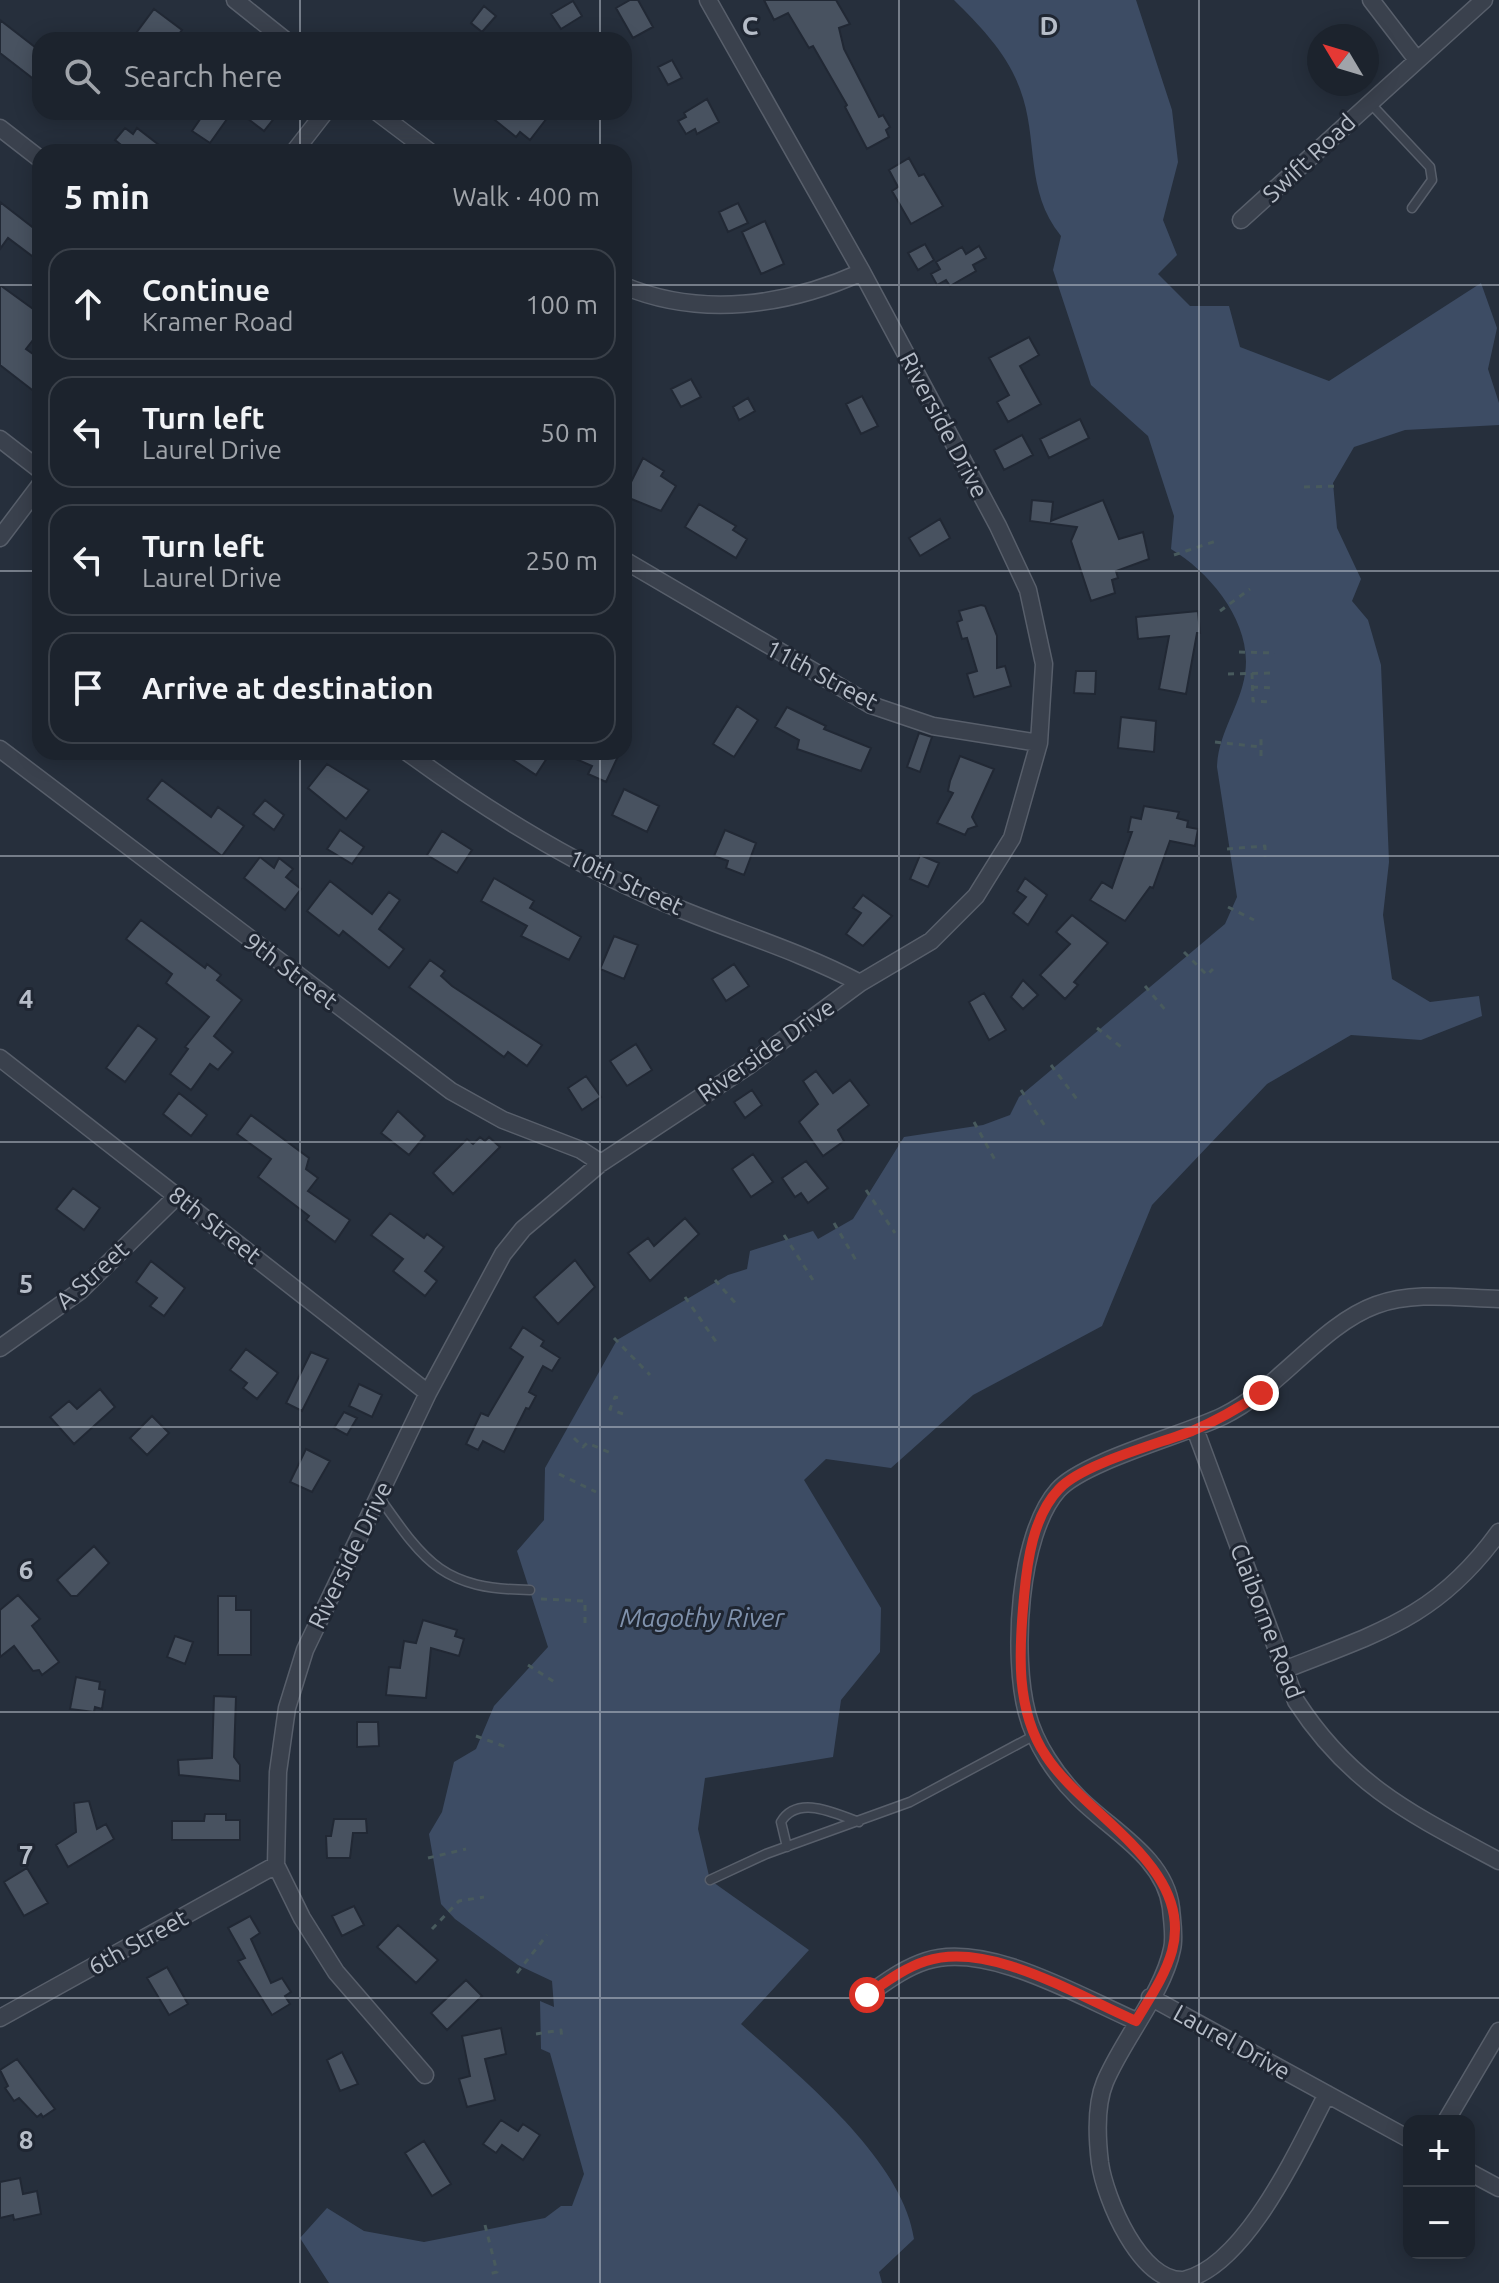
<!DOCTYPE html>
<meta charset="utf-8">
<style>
body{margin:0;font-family:Ubuntu,sans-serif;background:#292f39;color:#f1f3f6}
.controls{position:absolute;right:24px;bottom:24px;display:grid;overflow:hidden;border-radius:16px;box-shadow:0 4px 20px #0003}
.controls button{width:72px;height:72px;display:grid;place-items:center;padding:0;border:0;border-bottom:2px solid #3a4049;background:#1c232d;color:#f1f3f6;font:40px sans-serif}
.compass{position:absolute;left:1307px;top:24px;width:72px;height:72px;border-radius:50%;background:#1c232d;box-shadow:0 4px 20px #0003;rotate:308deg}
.stop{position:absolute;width:24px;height:24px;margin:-18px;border:6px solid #d93025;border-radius:50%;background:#fff}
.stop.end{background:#d93025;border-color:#fff;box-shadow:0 2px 8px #0008}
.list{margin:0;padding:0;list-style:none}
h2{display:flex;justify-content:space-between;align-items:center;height:104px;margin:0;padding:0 32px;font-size:34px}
h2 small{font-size:26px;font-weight:400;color:#a0a4aa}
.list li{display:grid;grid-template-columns:52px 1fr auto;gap:24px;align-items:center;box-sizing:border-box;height:112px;margin:0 16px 16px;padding:0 16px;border:2px solid #3a4049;border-radius:24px}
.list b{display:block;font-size:30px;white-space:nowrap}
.list p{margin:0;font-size:26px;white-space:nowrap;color:#a0a4aa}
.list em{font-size:26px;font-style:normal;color:#a0a4aa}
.icon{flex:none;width:44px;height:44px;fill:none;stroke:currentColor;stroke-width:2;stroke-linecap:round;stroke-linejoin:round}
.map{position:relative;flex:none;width:1499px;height:2283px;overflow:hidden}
.search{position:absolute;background:#1c232d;box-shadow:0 4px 20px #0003;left:32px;top:32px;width:600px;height:88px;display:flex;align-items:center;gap:20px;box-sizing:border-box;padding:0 28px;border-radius:24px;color:#a0a4aa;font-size:30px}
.panel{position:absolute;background:#1c232d;box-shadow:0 4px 20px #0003;left:32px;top:144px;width:600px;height:616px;border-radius:24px}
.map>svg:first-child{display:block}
</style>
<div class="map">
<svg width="1499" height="2283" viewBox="0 0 1499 2283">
<rect width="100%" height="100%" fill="#262f3c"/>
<!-- water -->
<path fill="#3d4c64" d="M954,0H1136L1172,110L1178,162L1163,220L1177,255L1158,274L1190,306H1229L1240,347L1329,381L1481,283L1497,328L1488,369L1499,403V425L1405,430L1354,447L1333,483L1337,528L1361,579L1352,601L1368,620L1381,665L1389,862L1383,915L1392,979L1430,1002L1479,996L1482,1016L1421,1040L1351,1035L1267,1084L1152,1205L1102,1326L973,1395L891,1468L826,1459L804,1480L881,1608L880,1652L841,1700L833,1757L705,1778L698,1829L710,1880L809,1950L741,2024C799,2076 903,2160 914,2239L879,2272L882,2283H329L300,2238L327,2208L364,2231L424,2242L545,2218L561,2206H572L584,2174L550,2053L541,2049L540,2001L554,2007L552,1981L518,1965L455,1919L441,1904L429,1834L442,1812L454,1762L476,1749L494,1706L548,1647L517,1551L544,1520L545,1468L617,1340L728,1275L747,1269L750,1251L813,1231L818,1239L853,1219L904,1137L983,1125L1010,1115L1019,1097L1225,924L1237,897L1217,767C1218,733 1240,707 1245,674C1253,624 1211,573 1171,549L1174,516L1148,436L1091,385L1053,270L1061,236C1024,190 1039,139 1020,89C1007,53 980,26 954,0Z"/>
<!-- building -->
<path fill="#485260" stroke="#212834" stroke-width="2" d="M630,0H638L653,27L633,38L616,8Z
M764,0H836L850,24L839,28L844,49L879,117L883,115L890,127L886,130L889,137L867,149L845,107L847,105L813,46L809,48L788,13L774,20Z
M573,1L582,16L561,29L551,14Z
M484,6L496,16L482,32L471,23Z
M154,9L182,30L174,40H131Z
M0,20L40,51V84L0,53Z
M672,60L682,78L668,85L658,67Z
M707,99L719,122L697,134L695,129L686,134L678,121L686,117L684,113Z
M205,112H232L210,143L192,131Z
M239,112H279L264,131Z
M485,112H540L547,118L530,140L520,132L516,137Z
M125,128L133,134L137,128L168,152H130L115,140Z
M909,158L919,176L924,174L943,206L911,224L892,191L898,187L889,170Z
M0,202L40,233V262L8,238L0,249Z
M738,203L748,223L728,232L719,212Z
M765,221L784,264L761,274L742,232Z
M925,244L934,260L918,270L908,253Z
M979,246L986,258L973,265L976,271L950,286L946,280L937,285L931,274L940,269L936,262L962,247L966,254Z
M0,285L40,314V331L26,349L40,359V396L0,365Z
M1029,337L1039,355L1020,366L1041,404L1008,422L997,402L1009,395L989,358Z
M691,379L701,397L681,407L671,389Z
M862,396L878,426L861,434L846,404Z
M748,398L755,411L739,420L733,407Z
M1080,419L1089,438L1049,458L1040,439Z
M1022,435L1033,455L1004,470L994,450Z
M643,458L664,471L661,476L676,486L661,511L624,496Z
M1032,500L1053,502L1051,521L1103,500L1119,539L1143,532L1149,559L1116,571L1118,578L1112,580L1115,593L1091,601L1071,541L1077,527L1030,521Z
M699,504L736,526L733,530L747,539L736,558L685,527Z
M940,519L950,538L920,556L909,538Z
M981,605L985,606L997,636V668L1005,666L1011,686L974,697L967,674L977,671L967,638L962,639L957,622L962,620L959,611Z
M1198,611L1200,633H1197L1186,694L1159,689L1169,636L1138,639L1136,617Z
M1076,671H1096L1095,694L1074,693Z
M737,706L758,720L734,757L713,744Z
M787,707L826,726L824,729L871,748L861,771L797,749L799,740L775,727Z
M1121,717L1156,721L1154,752L1118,748Z
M919,733L932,737L920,772L907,767Z
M501,752H551L536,775Z
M560,752H620L606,782L588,774L592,766Z
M960,756L994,769L972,817L977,826L968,829L965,835L937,823L953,793L948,791L950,781Z
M327,764L369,790L346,819L308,788Z
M162,780L211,817L218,807L244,826L222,856L147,799Z
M624,789L659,806L647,832L612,815Z
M265,800L284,815L274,830L253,814Z
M1144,806L1179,812L1177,818L1188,821L1187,827L1198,829L1195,846L1170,841L1153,888L1150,887L1125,921L1090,900L1102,882L1112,888L1132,832H1128L1131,817L1141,819Z
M340,830L364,847L352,864L327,849Z
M725,830L756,843L744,875L726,868L728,861L714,856Z
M442,831L472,850L457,873L427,855Z
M920,855L939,863L928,887L910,879Z
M260,857L274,868L279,858L293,869L286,877L301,889L285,910L244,878Z
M494,878L534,901L530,908L581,937L569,960L521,936L527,926L481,901Z
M1025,878L1047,895L1028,925L1013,913L1026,897L1017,891Z
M330,881L372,914L389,892L400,900L379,929L404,949L389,968L343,931L339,936L307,911Z
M863,895L892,916L863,946L846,934L861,913L853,908Z
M1072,915L1108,943L1074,982L1078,985L1065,999L1040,975L1070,944L1056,932Z
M141,920L205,968L207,964L221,975L217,980L242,1000L214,1036L233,1052L218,1070L210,1064L191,1090L170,1074L188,1049L185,1047L209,1017L166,983L172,974L126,939Z
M614,936L638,945L624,979L600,969Z
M430,960L445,971L441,976L452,986L542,1045L527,1066L508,1052L504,1057L409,987Z
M734,964L749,986L726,1001L712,979Z
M1023,980L1038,995L1023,1009L1011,997Z
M984,993L1006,1030L989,1040L969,1002Z
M138,1025L157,1039L125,1082L106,1068Z
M636,1044L652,1070L627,1086L610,1061Z
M816,1071L833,1093L850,1080L869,1105L838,1130L844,1141L823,1156L799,1122L818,1104L803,1081Z
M586,1076L601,1097L582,1110L568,1088Z
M752,1090L762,1105L745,1118L734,1102Z
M179,1093L207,1115L191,1136L163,1114Z
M398,1111L425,1136L409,1155L381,1133Z
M251,1115L309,1158L306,1169L318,1178L308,1191L350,1220L335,1242L306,1220L309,1216L258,1177L271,1159L237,1134Z
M480,1137L485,1141L489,1137L500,1147L453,1194L433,1173L467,1139L473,1144Z
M753,1154L773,1182L751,1197L732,1169Z
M806,1161L828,1188L808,1203L801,1193L795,1197L782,1178Z
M73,1188L100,1208L84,1230L56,1209Z
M390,1213L424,1238L427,1234L444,1247L425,1271L437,1281L425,1296L393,1271L403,1259L371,1235Z
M685,1218L699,1234L650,1281L628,1253L648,1238L654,1246Z
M575,1260L595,1287L558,1324L534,1297Z
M151,1261L185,1288L164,1316L150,1306L157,1298L136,1282Z
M523,1327L544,1341L541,1346L560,1358L552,1371L543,1366L529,1392L536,1396L529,1409L526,1408L504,1452L483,1441L478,1450L466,1444L481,1413L488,1416L523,1357L510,1348Z
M246,1349L278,1373L257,1399L243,1388L247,1383L230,1370Z
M311,1352L328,1359L302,1411L286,1403Z
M359,1384L382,1395L372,1417L349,1406Z
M100,1389L115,1407L74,1444L50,1417L69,1401L77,1409Z
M344,1412L357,1418L347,1435L334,1428Z
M152,1416L169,1433L147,1455L130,1438Z
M306,1449L330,1461L312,1492L290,1482Z
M94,1546L109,1563L77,1596H71L57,1580Z
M18,1595L40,1619L32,1626L59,1662L42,1675L39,1670L33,1671L14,1646L0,1657V1610Z
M218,1596H236V1610H251V1655H218Z
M423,1620L457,1630L455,1636L464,1639L459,1656L431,1648L426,1698L386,1695L389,1667L400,1668L404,1641L416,1643Z
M175,1636L193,1642L185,1664L167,1657Z
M76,1677L100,1682L99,1689L105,1690L102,1709L95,1707L94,1712L70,1709Z
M214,1696L236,1697L234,1757L240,1765V1781L179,1775L178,1760L212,1758Z
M357,1722H378L379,1746L357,1747Z
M89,1801L97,1829L106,1824L114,1839L68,1867L56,1845L76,1832L74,1803Z
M205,1814H226V1820H240V1840H172V1821H204Z
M334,1819H366L367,1833H353L350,1858H327L326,1836H331Z
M27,1868L48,1903L24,1916L4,1882Z
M354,1906L364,1925L342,1936L332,1916Z
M250,1916L260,1933L251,1939L271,1983L282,1978L291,1992L285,1996L290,2004L272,2015L238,1961L245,1958L228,1928Z
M398,1925L438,1960L416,1983L377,1947Z
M167,1967L188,2004L169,2015L147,1978Z
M466,1980L482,1996L447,2030L431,2013Z
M501,2028L506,2054L485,2059L495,2100L467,2107L459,2079L470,2076L462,2036Z
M342,2052L358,2084L340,2091L327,2060Z
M17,2059L55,2109L43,2117L41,2114L37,2117L19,2098L14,2101L5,2088L8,2086L0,2070Z
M501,2120L518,2131L523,2124L540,2135L523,2160L502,2145L496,2153L483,2144Z
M424,2141L451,2184L432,2196L405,2153Z
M20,2178L23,2194L37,2191L41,2214L14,2220L13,2215L0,2218V2182Z"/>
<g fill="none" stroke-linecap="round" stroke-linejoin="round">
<defs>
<path id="lane" d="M1370,103L1430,167L1432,180L1412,208
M379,1497C426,1564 443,1589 530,1590
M787,1847L781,1822C798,1794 836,1814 859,1822
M710,1880L766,1854L910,1802L1035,1735"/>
<path id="street" d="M235,0L285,40
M1371,0L1417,60
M377,112L430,152
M0,128L40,159
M294,152L325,112
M1241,220L1484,0
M624,286C701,318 787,306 862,272
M0,439L40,470
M0,538L40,485
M624,560L871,705L933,726L1039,743
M0,749L451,1091L503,1120L581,1150L601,1163
M407,752C482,807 562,857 647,895C717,927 792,947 860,983
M0,1058L428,1393
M0,1348L80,1291L178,1195
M1195,1429L1296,1701C1351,1786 1413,1815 1499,1861
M1284,1670C1377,1633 1437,1618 1499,1532
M867,1995C886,1982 904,1968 926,1961C986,1941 1079,1996 1136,2021
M1150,1997L1409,2139
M0,2018L276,1865
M425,2075L336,1972L302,1918L276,1865L278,1772L287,1708L305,1650L428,1393L503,1254L523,1229L601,1163L748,1066L860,983L931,941L976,896L1012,838L1039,743L1044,664L1028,590L998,526L862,272L708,0
M1327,2094C1299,2147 1247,2265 1184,2280C1140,2283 1105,2198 1100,2163C1097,2138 1095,2106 1105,2082C1123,2039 1163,1993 1172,1949C1175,1937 1172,1921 1171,1908C1165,1857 1110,1830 1078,1797C1056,1775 1035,1744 1027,1713C1012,1657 1018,1535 1058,1490C1084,1461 1184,1435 1223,1416C1279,1389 1321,1325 1376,1305C1414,1291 1459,1298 1499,1299
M1446,2121L1499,2031
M1469,2172L1499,2188"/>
</defs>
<!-- lane casing -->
<use href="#lane" stroke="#585f6b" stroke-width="11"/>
<!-- street casing -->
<use href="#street" stroke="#585f6b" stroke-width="19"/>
<!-- path -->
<path stroke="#485a5d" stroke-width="3" stroke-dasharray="6 6" stroke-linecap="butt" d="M1304,487L1339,486
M1174,555L1216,541
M1220,611L1250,589
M1239,652L1275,653
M1252,673L1253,701L1272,702
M1228,674L1274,673
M1252,687L1274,688
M1215,742L1261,747V739
M1261,756V747
M1227,849L1265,846V857
M1228,907L1254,920
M1184,952L1207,975L1213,969
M1145,986L1167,1012
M1097,1028L1125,1050
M1051,1065L1079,1102
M1021,1090L1045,1126
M974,1122L995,1160
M866,1190L895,1233
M834,1223L857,1262
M784,1235L813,1280
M715,1280L739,1307
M685,1297L719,1346
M614,1338L650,1375
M623,1414L610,1409L615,1397L623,1399
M574,1438L583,1447L587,1443L611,1453
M559,1474L596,1492
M541,1599L585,1601V1629
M528,1665L556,1683
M476,1736L506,1747
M428,1858L466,1849
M432,1929L459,1901L484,1897
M517,1973L547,1935
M536,2034L561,2030L562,2039
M485,2225L497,2272L488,2274"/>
<!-- lane -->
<use href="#lane" stroke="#3a414d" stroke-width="8"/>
<!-- street -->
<use href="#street" stroke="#3a414d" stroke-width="16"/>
</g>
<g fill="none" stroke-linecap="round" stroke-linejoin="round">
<!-- route -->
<path stroke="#d93025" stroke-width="10" d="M867,1995C886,1982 904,1968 926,1961C989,1940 1078,1996 1136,2021C1149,1999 1165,1976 1172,1951C1195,1867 1084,1815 1046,1756C1015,1710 1019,1650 1024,1597C1027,1562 1033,1516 1059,1489C1082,1464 1158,1444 1192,1431C1216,1421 1239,1408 1261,1393"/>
</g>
<!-- grid -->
<path fill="none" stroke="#b6bdc8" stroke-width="2" stroke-opacity="0.55" d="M300,0V40M600,0V40M899,0V2283M1199,0V2283M300,112V152M600,112V152M0,285H40M624,285H1499M0,571H40M624,571H1499M300,752V2283M600,752V2283M0,856H1499M0,1142H1499M0,1427H1499M0,1712H1499M0,1998H1499"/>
<g text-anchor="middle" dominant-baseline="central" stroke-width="6" stroke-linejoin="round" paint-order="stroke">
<!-- street labels -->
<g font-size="24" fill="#b6bdc8" stroke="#1f2632">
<text transform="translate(1309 158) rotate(-43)">Swift Road</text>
<text transform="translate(944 425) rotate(62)">Riverside Drive</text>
<text transform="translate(822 675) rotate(28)">11th Street</text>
<text transform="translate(626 882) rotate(25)">10th Street</text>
<text transform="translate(291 971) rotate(37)">9th Street</text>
<text transform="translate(766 1050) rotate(-35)">Riverside Drive</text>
<text transform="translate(215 1225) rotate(38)">8th Street</text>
<text transform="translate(92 1275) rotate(-42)">A Street</text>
<text transform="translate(350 1555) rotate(-64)">Riverside Drive</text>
<text transform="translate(1267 1621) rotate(69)">Claiborne Road</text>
<text transform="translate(138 1942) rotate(-29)">6th Street</text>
<text transform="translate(1232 2042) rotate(29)">Laurel Drive</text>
</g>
<!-- water labels -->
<g font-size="26" font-style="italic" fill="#8092ad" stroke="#1f2632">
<text x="702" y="1617">Magothy River</text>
</g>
</g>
<g font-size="26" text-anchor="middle" font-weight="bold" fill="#b6bdc8" stroke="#1f2632" stroke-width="6" stroke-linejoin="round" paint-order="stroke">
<text x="750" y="35">C</text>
<text x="1049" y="35">D</text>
<text x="26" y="1008">4</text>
<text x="26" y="1293">5</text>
<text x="26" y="1579">6</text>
<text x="26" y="1864">7</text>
<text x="26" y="2149">8</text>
</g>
</svg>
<div class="controls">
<button>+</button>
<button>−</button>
</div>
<svg class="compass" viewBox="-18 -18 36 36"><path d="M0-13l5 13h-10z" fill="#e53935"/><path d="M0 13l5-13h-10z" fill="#a0a4aa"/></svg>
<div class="stop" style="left:867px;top:1995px"></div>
<div class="stop end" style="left:1261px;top:1393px"></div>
<div class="search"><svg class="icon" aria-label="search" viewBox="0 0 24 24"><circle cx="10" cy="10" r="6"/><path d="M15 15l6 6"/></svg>Search here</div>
<section class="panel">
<h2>5 min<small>Walk · 400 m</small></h2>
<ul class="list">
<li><svg class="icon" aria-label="ahead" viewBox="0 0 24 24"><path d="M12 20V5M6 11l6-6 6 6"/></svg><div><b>Continue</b><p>Kramer Road</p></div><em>100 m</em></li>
<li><svg class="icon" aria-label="left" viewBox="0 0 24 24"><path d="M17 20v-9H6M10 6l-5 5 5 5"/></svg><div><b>Turn left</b><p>Laurel Drive</p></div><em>50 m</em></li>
<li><svg class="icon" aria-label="left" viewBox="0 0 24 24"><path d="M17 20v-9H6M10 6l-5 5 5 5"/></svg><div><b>Turn left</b><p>Laurel Drive</p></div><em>250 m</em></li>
<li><svg class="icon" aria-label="arrive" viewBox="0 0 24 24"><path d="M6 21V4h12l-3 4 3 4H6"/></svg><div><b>Arrive at destination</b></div></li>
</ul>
</section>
</div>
